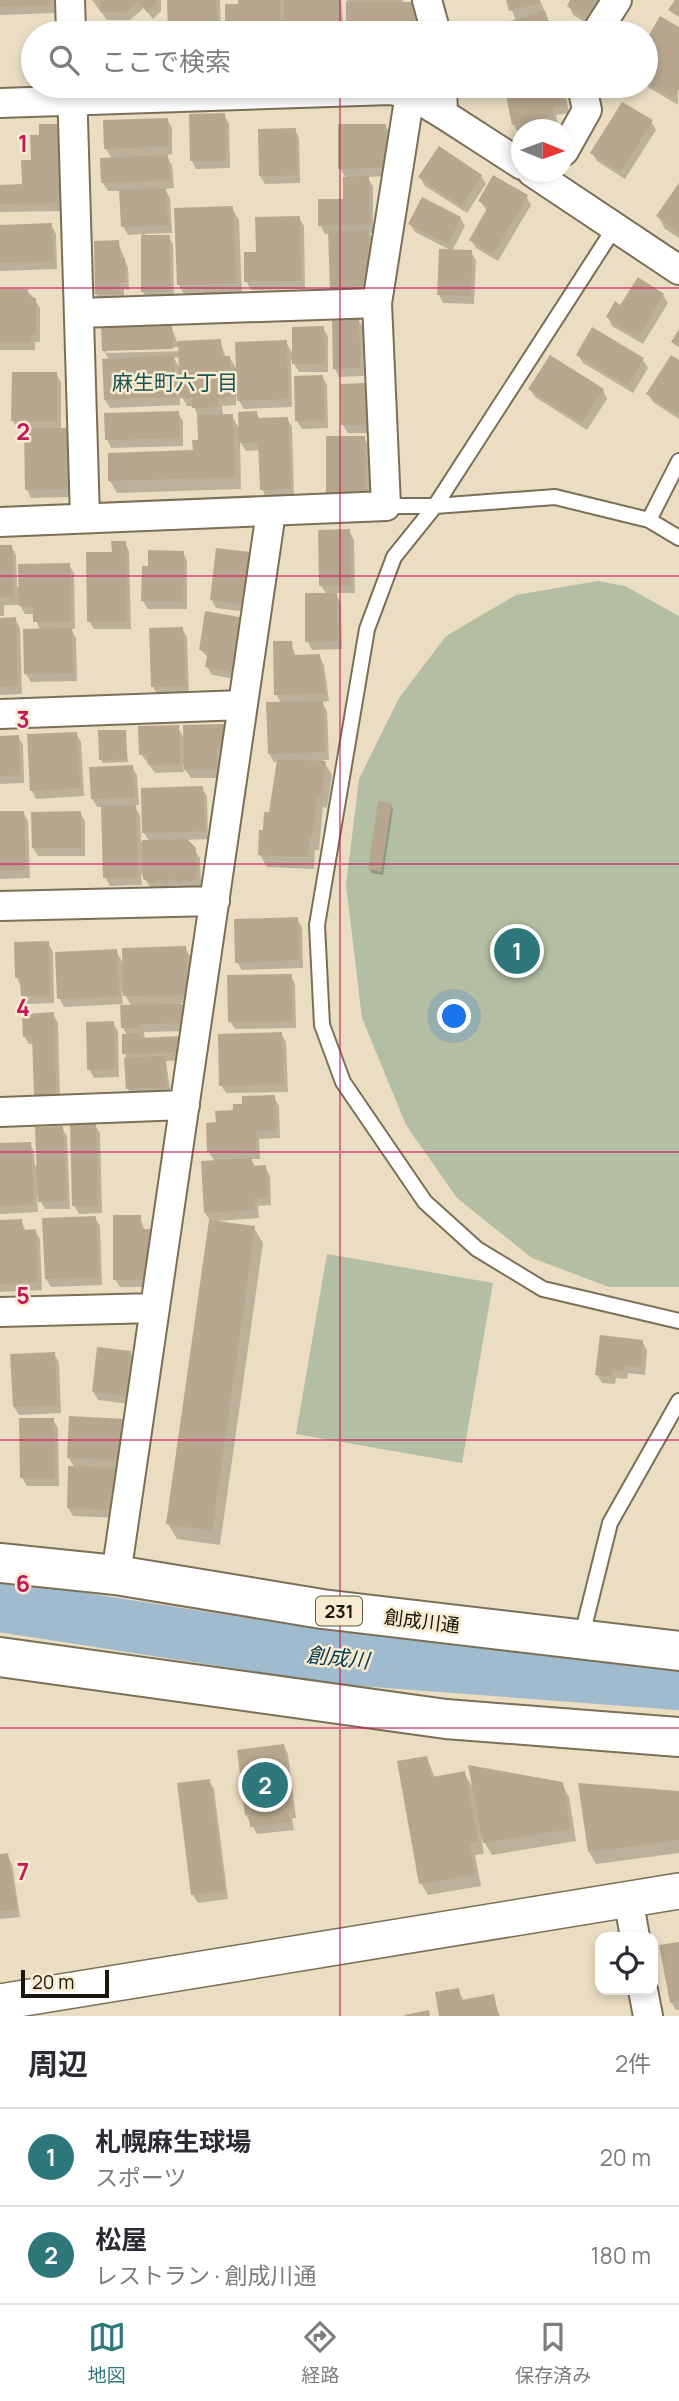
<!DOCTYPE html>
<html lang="ja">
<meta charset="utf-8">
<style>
body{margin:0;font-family:Manrope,"Noto Sans JP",sans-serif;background:#f7f7f7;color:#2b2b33}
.controls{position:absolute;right:21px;bottom:21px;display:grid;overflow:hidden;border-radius:14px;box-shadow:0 4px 10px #0003}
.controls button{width:63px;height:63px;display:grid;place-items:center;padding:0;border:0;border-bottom:2px solid #e1e1e2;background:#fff;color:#2b2b33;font:35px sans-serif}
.compass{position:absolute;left:511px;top:119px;width:63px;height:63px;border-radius:50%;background:#fff;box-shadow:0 4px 10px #0003;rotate:91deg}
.scale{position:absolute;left:21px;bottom:18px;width:88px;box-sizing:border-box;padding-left:7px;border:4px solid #1a160c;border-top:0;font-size:19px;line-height:24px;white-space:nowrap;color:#1a160c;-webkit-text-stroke:5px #f8ebcf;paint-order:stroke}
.you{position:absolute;left:455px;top:1017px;width:24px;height:24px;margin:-18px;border:5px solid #fff;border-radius:50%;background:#1a73e8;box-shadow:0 0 0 10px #1a73e833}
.badge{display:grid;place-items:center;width:46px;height:46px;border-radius:50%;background:#2e787b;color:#fff;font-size:23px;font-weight:700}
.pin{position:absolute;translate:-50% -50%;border:4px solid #fff;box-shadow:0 2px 7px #0006}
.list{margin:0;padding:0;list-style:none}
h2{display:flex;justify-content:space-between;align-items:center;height:91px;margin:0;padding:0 28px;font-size:30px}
h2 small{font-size:23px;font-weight:400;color:#7c7c81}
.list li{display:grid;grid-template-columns:46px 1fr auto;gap:21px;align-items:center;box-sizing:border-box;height:98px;padding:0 28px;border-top:2px solid #e1e1e2}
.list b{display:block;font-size:26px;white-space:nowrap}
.list p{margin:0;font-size:23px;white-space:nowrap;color:#7c7c81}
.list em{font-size:23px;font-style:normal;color:#7c7c81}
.icon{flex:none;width:38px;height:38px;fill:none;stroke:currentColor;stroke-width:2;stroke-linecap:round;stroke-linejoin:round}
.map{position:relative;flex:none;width:679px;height:2016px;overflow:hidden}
.search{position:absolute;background:#fff;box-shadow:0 4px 10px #0003;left:21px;right:21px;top:21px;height:77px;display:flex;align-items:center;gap:18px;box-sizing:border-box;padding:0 24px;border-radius:38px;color:#7c7c81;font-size:26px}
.sheet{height:287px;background:#fff}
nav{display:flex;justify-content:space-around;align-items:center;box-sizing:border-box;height:98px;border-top:2px solid #e1e1e2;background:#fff;font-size:19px;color:#7c7c81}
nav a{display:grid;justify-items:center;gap:4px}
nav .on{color:#2e787b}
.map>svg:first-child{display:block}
</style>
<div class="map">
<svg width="679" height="2016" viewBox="0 0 679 2016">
<rect width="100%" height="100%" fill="#ebddc2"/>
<!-- green -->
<path fill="#b4bea3" d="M598,581L625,586L679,616V1287H609L532,1258L457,1198L406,1125L362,1018L346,885L359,779L399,698L446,636L516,595Z
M327,1254L493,1283L462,1463L296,1434Z"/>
<!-- shadow -->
<path fill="#0003" fill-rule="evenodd" d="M0,0H54L55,13L0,15Z
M92,0H161V11L153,19L144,8L130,20H107Z
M168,0H220L221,33H170Z
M240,0H341L344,33H227Z
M347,0H403V4H413L418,12V33H347Z
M508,0H540L553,33H509L506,24L516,21Z
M572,0L595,28L573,15L569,6Z
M661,18L679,29L678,105L646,86V43Z
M506,86H574L576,95L566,97L569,113L556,115L558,124L518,132L513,124Z
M224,115L229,123L230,168L196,169L192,161Z
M167,119L172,128V154L166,155L172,165L174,188L165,189L170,198L172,233L145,234V237H169L173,245L174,300H148L143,292L142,234L128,235L123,226L121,191H108L103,183L102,159H112L106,149Z
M651,122L656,130L625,179L597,161L592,153Z
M58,125L63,134L64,211L0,212V186H24L41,137Z
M385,125L390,134L391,176L367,177L373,186V233H369L373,240L375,296L336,297L332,289L330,234H325L320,225L344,201L346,178L340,168Z
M295,130L299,138L300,183L265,184L260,176Z
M481,176L486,184L467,213L425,186L420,177Z
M679,186V238L665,229L658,216Z
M526,196L531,205L498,261L476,248L471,240L488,212L480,201Z
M232,208L239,220L242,295L186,297L179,285Z
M299,218L304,226L305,289L251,290L246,281L258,253Z
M460,218L465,226L452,251L415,232L410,224Z
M51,225L56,234L57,269L0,271V226Z
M118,242L128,268L129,290L124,289V302H101L96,294Z
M471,252L476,260L474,304L443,303L439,295Z
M0,291H27L35,299L40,308V342H35V350H0Z
M663,295L668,303L643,344L612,326L608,317L621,307Z
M358,319L363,328L364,376L339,377L335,369Z
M171,326L177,342L220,341L226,358H230L238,372L237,344L286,342L294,356V329L323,328L328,336V372H299L291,359L292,407L244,409L236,395V405L222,406L223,416H232L240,430V414L256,413L260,419L287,418L292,427L294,497L266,498L262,489L260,450L246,451L240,441L241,489L117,493L110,481L109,454L194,451V442H200L198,416L194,406H187L180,393V405L110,408L105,400L104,360H109L104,351L103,328ZM182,347V351L106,353V350ZM180,357L181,370L174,358Z
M578,355L643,360L648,368L633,393L583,363Z
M679,362V419L653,402L648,394Z
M56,374L61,382V429L75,497L31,498L27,490L26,429H18L13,421Z
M322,376L327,385L328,428L302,429L297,421Z
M365,385L370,393L371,433H348L343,425Z
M530,389L603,390L607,399L587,430L535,397Z
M178,413L183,421V446L111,448L107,439Z
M364,438L369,446L370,501L333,502L328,493Z
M349,531L354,540L355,593H335L341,603L342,649L312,650L307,641L327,595L321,585Z
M125,542L129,551L131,629H94L89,621L113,554Z
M11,546L16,555L17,587L69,565L74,573L75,629H71L76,638L77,681L31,682L26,674L40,631L34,614H25L20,605H4V616H0V547Z
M183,552L187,561V609H148L143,601Z
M248,554L253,562L247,612L216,608L211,599Z
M207,613L241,680L212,675L207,667L209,659L201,650Z
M15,619L20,628L22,694L0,695V620Z
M182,629L187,637L189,694L158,695L153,687Z
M291,643L296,657L319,656L324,665L329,701L322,702L327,711L329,760H323L332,775L327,808L323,807L319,850H315L314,869L267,867L260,855L271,813L278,761L274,762L269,753L281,703L276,694Z
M224,726L229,734V757H221V778H191L183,766L184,772L155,773L141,754L178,727L185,740Z
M125,731L128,762L103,763L101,760Z
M76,733L81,742L84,796L36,799L32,790Z
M18,737L23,745L24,783L0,784V738Z
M132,767L137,775L139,805H134L140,816L141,842L149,841L144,833L143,790L202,788L207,796L208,839L186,840L200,858L201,886L197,891L190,886L184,891L177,885L171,891L165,887L158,892L150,887L141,873L142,885L110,886L105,877L103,807H97L92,798Z
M391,805L393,809L383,875L372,873L369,869Z
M23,812L28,821L30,878L0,879V813Z
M80,813L85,821V856H38L33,848Z
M297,919L302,927L303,968L242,970L237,962Z
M48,943L53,952L54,1003L27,1004L17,977Z
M185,948L190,956L192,1003H180L186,1014L187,1031L144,1032L145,1039L180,1038L185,1060L166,1061L171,1095L133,1097L128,1089L124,1035H127L123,1028L122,1004L64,1007L59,998L116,951L124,965ZM122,991L128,1000L131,1006L123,1007Z
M291,976L295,984L296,1028L235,1029L230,1021Z
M53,1014L58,1023L60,1103L41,1104L36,1095L34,1044H29L24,1036Z
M113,1023L118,1031L119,1077L94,1078L89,1069Z
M281,1034L286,1042L288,1092L226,1093L221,1085Z
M274,1097L279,1106L280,1138L259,1139L260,1159H251L256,1168L265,1167L270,1176L271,1205L258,1206L259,1218L218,1221L254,1228L263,1243L220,1545L177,1539L168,1524L211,1222L205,1213L203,1163L215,1162L209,1152L217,1124L235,1111Z
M95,1125L100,1133L102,1213L79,1214L74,1206Z
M62,1128L67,1136L70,1209H45L37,1195L38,1212L0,1214V1145L30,1143L34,1152L35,1166H39Z
M140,1217L145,1231H150L155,1239V1287H120L115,1279Z
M95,1218L100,1226L102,1285L51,1287L46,1279Z
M21,1221L26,1231H35L40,1239L42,1290L0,1292V1222Z
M642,1341L647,1350L645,1375L628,1373L627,1379L616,1378L615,1384L602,1383L597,1374Z
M130,1352L135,1361L130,1404L98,1400L93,1391Z
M54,1354L59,1362L61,1413L19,1415L14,1407Z
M53,1420L58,1428L59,1486H27L22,1478Z
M123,1420L128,1429L127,1468H117L123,1478L121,1518L73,1516L68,1508L75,1468L68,1457Z
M284,1746L288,1754L296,1818H292L294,1830L257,1834L246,1815Z
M427,1758L435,1778L464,1773L474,1789L562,1784L569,1797L576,1841L492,1855L481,1837L484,1854L475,1855L481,1886L428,1895L421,1883Z
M209,1781L214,1789L228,1899L198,1903L193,1895Z
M679,1793V1853L596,1864L589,1852Z
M7,1855L12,1864L20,1917L0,1919V1856Z
M679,1943V2010H676L671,2002Z
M458,1990L464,2001L493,1996L500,2016H441Z"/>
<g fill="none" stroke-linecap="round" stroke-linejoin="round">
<!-- river -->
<path stroke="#a0bbce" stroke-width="52" d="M0,1606L335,1658L679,1684"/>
</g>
<!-- building -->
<path fill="#b7a78e" d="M0,0H51V5L0,7Z
M100,0H157V2L147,12L138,1L125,12H100Z
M167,0H216L218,33H168Z
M238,0H280V33L225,32V4H238Z
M284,0H340V33H284Z
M506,0H539L540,3L509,11Z
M570,0H603L590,21L567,6Z
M675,0H679V17L668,10Z
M346,2H414V26H410V33H346Z
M545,10L552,33H507L504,23Z
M660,16L679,27V89L673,98L646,82V40Z
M504,86H569L570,87L563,88L566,105L553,107L554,116L512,125Z
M622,102L653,120L620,172L590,153Z
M225,113L226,161H190L189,114Z
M168,118L169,146L104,149L103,120Z
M39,124H59L60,203L0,204V185L22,184L21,160H31L30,135H39Z
M338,124H386L387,168L338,169Z
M296,128L297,175L259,176L258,129Z
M439,146L482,175L462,206L418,177Z
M168,155L170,180L101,183L100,158Z
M493,175L528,195L493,254L469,240L488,207L478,201Z
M369,176L370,225L318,226V199H343V177Z
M679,183V232L656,216Z
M166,188L168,225L121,227L119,190Z
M422,197L461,217L448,244L408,224Z
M233,206L236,283L177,285L174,208Z
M300,216L301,281L244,282V252H256L255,217Z
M52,223L53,261L0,263V225Z
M369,230L371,288L330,289L328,231Z
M141,235H170V292H141Z
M119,240L120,258H125V282H120V294H95L94,241Z
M439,249L472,250L471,296L437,295Z
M638,277L664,294L638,337L606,317L615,301L620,305Z
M0,289H28V297L36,298V334H31V342H0Z
M332,318H359L360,368L333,369Z
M172,324L173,349L102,351L101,326Z
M324,326L325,364H292V327Z
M592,327L644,358L628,386L576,355Z
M679,329V347L671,342Z
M221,339L222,356H230L232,397L218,398L219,407L192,408V398H180L178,341Z
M287,340L288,399L237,401L235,342Z
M174,355L176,397L104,400L102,359Z
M550,355L604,389L582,423L528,389Z
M671,355L679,360V410L676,414L646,394Z
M12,372H57V421H11Z
M323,375L325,420L295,421L294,376Z
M366,383L368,425H341L340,384Z
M179,411L180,438L105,440L104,413Z
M257,411L258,418L288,417L291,489L260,490L258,442L239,443L238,412Z
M233,414L235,477L108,481V453L193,450L192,440H198L197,415Z
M24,428H70L71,489L25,490Z
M326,436H365L366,494H326Z
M350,529L351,585L319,586L318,530Z
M111,541H126L127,621L87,622L86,552H112Z
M0,545H12L14,597H0Z
M216,548L250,552L243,604L210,600Z
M148,550L184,551L183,601H141L142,566H148Z
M70,563L71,621L33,622V606H19L18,564Z
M305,593H337L338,641L305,642Z
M205,611L245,618L237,673L205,667L208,652L199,650Z
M16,617L18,686L0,687V618Z
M183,627L186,686L151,687L149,628Z
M72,628L73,673L24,674L23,629Z
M273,641H292L293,655L320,654L325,693L274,695Z
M323,701L325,752L268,754L266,702Z
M225,724L226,749H217V770H184L183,725Z
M179,725L180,764L148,765L147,754L139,755L138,726Z
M98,730H126L127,759L99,760Z
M77,732L80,788L30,791L27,734Z
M19,735L20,775L0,776V736Z
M277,760L326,761L321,796H317L312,838H309L308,857L258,855L259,830H263L264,812H269Z
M133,765L135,797L91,799L89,767Z
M203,786L205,831L142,833L141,788Z
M378,801L392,803L381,872L368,869Z
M136,805L138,877L103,878L101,806Z
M0,811H24L26,870L0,871Z
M81,811L82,848H32L31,812Z
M187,839L196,848L197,877L191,883L184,878L179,884L171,878L166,884L159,879L153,884L143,879L142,840Z
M298,917L299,960L235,963L234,919Z
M49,941L50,995L21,996L20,978H15L14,942Z
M186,946L188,995L123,996L122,948Z
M117,949L119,996L57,999L55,952Z
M292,974V1021L228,1022L227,975Z
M183,1004V1023L141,1024V1028H121L120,1005Z
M54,1012L56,1095L34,1096L32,1036L23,1037L22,1014Z
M114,1021L115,1069L87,1070L86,1022Z
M282,1032L284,1084L219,1086L218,1034Z
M140,1033L141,1038L181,1036L182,1052L122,1054V1034Z
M165,1056L167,1087L126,1089L124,1058Z
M275,1095L276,1130L256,1131V1151L207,1152L206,1123L216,1122L215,1111L233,1110V1104H242V1096Z
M70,1123H96L98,1206H72Z
M63,1126L67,1201L38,1202L35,1127Z
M31,1142L34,1204L0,1206V1143Z
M252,1158V1166L266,1165L268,1197L254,1198L255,1210L204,1213L201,1161Z
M113,1215H141V1229H151V1280H113Z
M96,1216L99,1277L45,1279L42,1218Z
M22,1219L23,1230L36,1229L38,1282L0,1284V1220Z
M209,1220L255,1226L212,1531L166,1524Z
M600,1335L643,1340L641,1367L624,1365L623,1371L612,1370L611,1376L595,1375Z
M97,1347L131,1351L126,1396L92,1392Z
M55,1352L57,1405L13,1407L10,1354Z
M69,1416L124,1419L123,1460L67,1458Z
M19,1418H54L55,1478H20Z
M68,1466L119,1468L117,1510L67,1508Z
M284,1744L292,1809L289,1810L290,1822L250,1827L249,1815H245L237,1750Z
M427,1756L432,1777L465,1771L478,1841L469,1843L475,1874L419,1884L397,1761Z
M468,1765L563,1782L570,1829L483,1843Z
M210,1779L225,1891L191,1895L177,1783Z
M578,1783L679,1791V1840L588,1852Z
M8,1853L17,1909L0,1911V1854Z
M679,1942V2001L670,2003L659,1945Z
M459,1988L461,2000L494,1994L498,2016H439L435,1992Z
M429,2010L430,2016H405L404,2015Z"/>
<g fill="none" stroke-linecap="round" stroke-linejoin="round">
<defs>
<path id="service" d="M386,506H435L615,227
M649,520L679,461
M679,538L649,520L555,497L435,506L394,557L367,629L317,925L322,1025L343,1082L425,1202L477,1249L543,1289L679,1321
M581,1639L610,1523L679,1401"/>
<path id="minor" d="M70,0L71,33
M427,0L436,33
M596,33L617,0
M72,86L85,518
M442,86L443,114L522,165
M0,103L391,90L410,94L443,114
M564,151L587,110L582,86
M532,172L679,270
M79,313L377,303
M0,522L386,506L377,303L410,94
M0,714L243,705
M0,906L215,901
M0,1112L185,1105
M0,1312L155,1308
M116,1575L271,512
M628,1898L635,1937
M643,1990L648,2016"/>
<path id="tertiary" d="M0,2002L679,1891"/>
<path id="trunk" d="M0,1563L116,1575L322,1609L679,1651
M0,1657L446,1719L679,1737"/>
</defs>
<!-- service casing -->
<use href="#service" stroke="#7b6f56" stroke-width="18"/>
<!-- minor casing -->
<use href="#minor" stroke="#7b6f56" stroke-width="32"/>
<!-- tertiary casing -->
<use href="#tertiary" stroke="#7b6f56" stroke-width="38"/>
<!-- trunk casing -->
<use href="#trunk" stroke="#7b6f56" stroke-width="42"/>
<!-- service -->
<use href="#service" stroke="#fff" stroke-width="14"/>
<!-- minor -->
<use href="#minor" stroke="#fff" stroke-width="28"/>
<!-- tertiary -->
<use href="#tertiary" stroke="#fff" stroke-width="35"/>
<!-- trunk -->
<use href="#trunk" stroke="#fff" stroke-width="38"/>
</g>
<!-- grid -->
<path fill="none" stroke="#c2185b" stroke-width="2" stroke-opacity="0.55" d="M340,0V33M340,86V2016M0,288H679M0,576H679M0,864H679M0,1152H679M0,1440H679M0,1728H679"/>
<g text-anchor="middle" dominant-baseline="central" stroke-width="5" stroke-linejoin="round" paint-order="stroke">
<!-- shield labels -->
<rect fill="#f8ebcf" stroke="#5d5646" stroke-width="2" x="316" y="1596.5" width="46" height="29" rx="5"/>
<g font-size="18" font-weight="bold" fill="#1a160c">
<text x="339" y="1611">231</text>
</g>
<!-- street labels -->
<g font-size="19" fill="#1a160c" stroke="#f8ebcf">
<text transform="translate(422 1621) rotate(7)">創成川通</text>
</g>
<!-- neighbourhood labels -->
<g font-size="21" fill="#175456" stroke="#f8ebcf">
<text x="175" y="382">麻生町六丁目</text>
</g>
<!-- water labels -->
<g font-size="21" font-style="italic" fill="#033753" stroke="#f8ebcf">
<text transform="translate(338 1657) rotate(6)">創成川</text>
</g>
</g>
<g font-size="23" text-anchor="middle" font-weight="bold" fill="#c2185b" stroke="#f8ebcf" stroke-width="5" stroke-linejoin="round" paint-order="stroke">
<text x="23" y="152">1</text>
<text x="23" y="440">2</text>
<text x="23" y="728">3</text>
<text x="23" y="1016">4</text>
<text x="23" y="1304">5</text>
<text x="23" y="1592">6</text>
<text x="23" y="1880">7</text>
</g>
</svg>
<div class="controls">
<button><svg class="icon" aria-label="locate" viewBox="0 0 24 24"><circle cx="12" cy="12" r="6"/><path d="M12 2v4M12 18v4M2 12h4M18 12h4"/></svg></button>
</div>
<svg class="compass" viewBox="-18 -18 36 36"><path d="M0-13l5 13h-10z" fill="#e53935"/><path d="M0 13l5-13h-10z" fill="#7c7c81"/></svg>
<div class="scale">20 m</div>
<div class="you"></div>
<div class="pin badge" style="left:517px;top:951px">1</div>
<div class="pin badge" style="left:265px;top:1785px">2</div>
<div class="search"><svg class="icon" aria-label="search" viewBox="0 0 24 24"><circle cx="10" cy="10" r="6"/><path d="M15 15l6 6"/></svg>ここで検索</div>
</div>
<section class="sheet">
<h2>周辺<small>2件</small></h2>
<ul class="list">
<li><span class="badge">1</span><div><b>札幌麻生球場</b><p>スポーツ</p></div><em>20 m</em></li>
<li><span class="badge">2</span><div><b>松屋</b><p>レストラン · 創成川通</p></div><em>180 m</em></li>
</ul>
</section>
<nav>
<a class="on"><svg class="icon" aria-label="map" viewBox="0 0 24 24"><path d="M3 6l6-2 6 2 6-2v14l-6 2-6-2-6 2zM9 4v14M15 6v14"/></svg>地図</a>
<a><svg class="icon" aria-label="directions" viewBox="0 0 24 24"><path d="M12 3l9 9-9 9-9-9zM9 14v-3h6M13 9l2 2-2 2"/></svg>経路</a>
<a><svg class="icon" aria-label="saved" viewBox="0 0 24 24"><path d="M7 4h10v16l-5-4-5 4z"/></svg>保存済み</a>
</nav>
